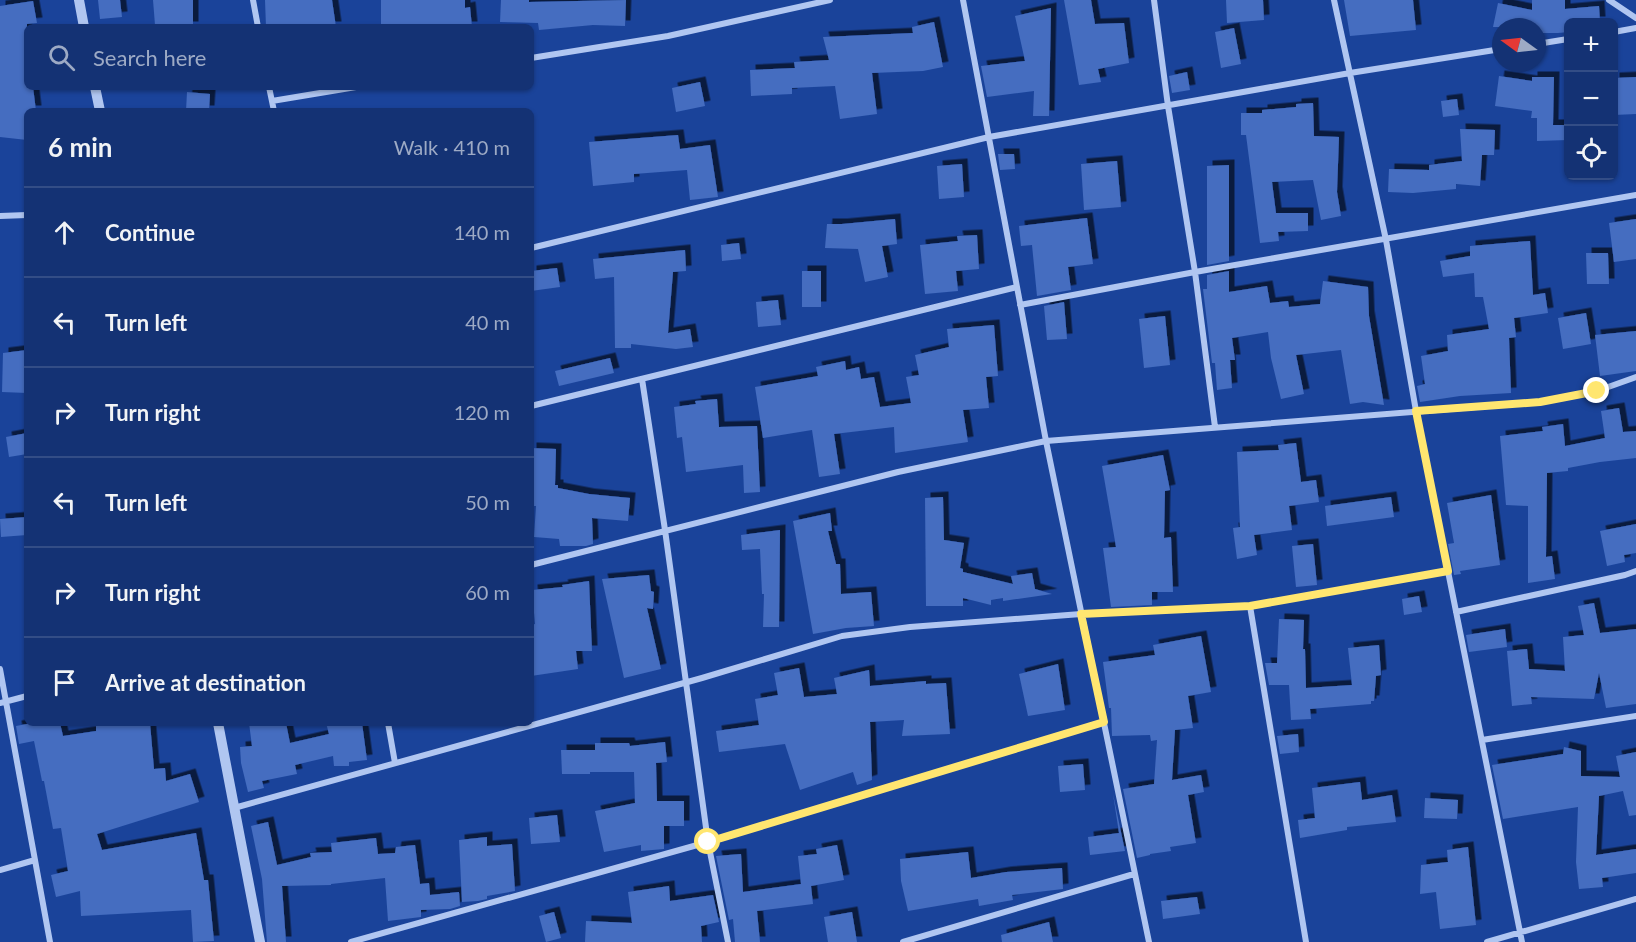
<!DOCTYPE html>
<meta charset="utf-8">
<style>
body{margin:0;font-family:Lato,sans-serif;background:#213e7c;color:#f1f3f6}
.controls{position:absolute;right:18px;top:18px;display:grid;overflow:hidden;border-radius:9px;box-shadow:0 2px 4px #0004}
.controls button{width:54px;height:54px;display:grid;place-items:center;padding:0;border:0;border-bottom:2px solid #334d86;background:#143274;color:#f1f3f6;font:30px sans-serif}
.compass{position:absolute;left:1492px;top:18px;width:54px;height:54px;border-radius:50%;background:#143274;box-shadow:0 2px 4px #0004;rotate:285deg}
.stop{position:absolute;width:18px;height:18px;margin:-14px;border:4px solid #ffe670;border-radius:50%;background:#fff}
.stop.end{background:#ffe670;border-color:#fff;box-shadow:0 2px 6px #0008}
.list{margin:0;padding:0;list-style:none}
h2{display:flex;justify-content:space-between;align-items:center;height:78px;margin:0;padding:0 24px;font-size:26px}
h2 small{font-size:20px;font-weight:400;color:#9daac5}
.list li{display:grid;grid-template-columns:39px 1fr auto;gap:18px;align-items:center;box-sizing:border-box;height:90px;padding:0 24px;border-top:2px solid #334d86}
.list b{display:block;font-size:22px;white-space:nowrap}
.list em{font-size:20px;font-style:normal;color:#9daac5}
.icon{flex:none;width:33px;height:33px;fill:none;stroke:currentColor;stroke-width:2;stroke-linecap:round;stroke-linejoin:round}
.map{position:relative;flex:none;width:1636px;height:942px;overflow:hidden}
.search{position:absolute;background:#143274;box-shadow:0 2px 4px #0004;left:24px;top:24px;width:510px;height:66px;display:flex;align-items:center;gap:15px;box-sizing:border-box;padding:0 21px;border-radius:9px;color:#9daac5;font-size:22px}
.panel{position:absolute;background:#143274;box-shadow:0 2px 4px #0004;left:24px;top:108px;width:510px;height:618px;border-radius:9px}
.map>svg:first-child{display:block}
</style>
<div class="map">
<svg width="1636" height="942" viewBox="0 0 1636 942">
<defs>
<filter id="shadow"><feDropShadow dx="5.5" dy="-5.5" stdDeviation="0" flood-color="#0009"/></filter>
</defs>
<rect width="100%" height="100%" fill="#1a439a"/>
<!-- building -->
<path fill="#446dc0" filter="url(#shadow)" d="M98,0H120L122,17L100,19Z
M153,0H193V27H175V24L155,25Z
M265,0H332L336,27H266Z
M381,0H465V8L470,7L472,27H381Z
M501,0H529V2L626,0L625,26L593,25L539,30L538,23L500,22Z
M1064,0H1091L1095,24L1124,23L1129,63L1098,69L1101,82L1079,85Z
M1226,0H1263L1264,20L1227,23Z
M1344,0H1413L1416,30L1350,36Z
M1532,0H1565V9L1599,6L1600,22H1569V32L1558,33H1537V27H1493L1498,3L1532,10Z
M33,1L37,23L27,24V87H33L36,111H27V140L0,137V6Z
M1051,8L1049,116H1033L1034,91L987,97L981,66L1025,61L1015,16Z
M934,22L943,67L923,71L872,73L877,114L840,119L835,86L792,88V94L751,96L750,70L795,68L794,62L829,60L823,37L913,33L912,27Z
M1234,28L1241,64L1221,68L1215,32Z
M1187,72L1190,90L1172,93L1169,76Z
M1499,76L1532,81V77H1554L1553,125H1568V140L1537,141V118H1531L1532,111L1495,106Z
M1636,77V114L1614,115V78Z
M700,82L705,106L676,112L672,88Z
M187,92L210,94L209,111H186Z
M1457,99L1459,115L1443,117L1441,101Z
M1313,103L1314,136L1339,137L1337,192L1341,216L1321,220L1313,180L1272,182L1276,213H1308V231L1278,232L1279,241L1260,243L1246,135H1241V113H1262V110L1296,107V104Z
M1460,129L1495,130L1494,155H1482L1480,186L1456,184V189L1413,193L1388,192L1389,169L1429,170V165L1462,161Z
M678,135L680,149L710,145L718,197L690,200L687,170L634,174V182L593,186L589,142Z
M998,154H1014L1015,169L1000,170Z
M1117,161L1121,207L1084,210L1081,164Z
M962,164L964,197L939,199L937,166Z
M1229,165V261L1207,265V166Z
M1087,218L1093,264L1068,267L1071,290L1037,296L1032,245L1021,246L1019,226Z
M895,219L897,244L882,246L888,277L865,282L858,249L825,248L827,224H842Z
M1636,219V259L1614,262L1609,223Z
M977,235L979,269L956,271L958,291L925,294L920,245L958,241L957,236Z
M1530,241L1533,295L1545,293L1548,313L1514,318L1516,337L1509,338L1511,393L1460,396L1420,402L1417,386L1425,384L1421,356L1448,351L1447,335L1489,329L1483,297H1475L1474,273L1443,277L1440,261L1470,256V246Z
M739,243L741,259L722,261L721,245Z
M685,250L686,271L673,272L668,333L690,329L693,347L676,349L631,344V348H615L614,277L595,279L593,259Z
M1586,253H1608L1609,284H1587Z
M557,268L560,287L531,291V271Z
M802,271H821V307H802Z
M1229,271V292L1267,286L1270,303L1288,301L1289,307L1320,304L1323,281L1368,287L1369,316L1384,405L1363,402L1350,404L1341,350L1296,355L1304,394L1281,399L1271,358L1268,332L1232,338L1235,360H1230L1232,388L1217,390L1215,363H1212L1203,289H1207V275Z
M778,300L781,325L758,327L756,302Z
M1064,302L1067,339L1047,340L1044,306Z
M1586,313L1591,344L1563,349L1558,318Z
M1165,316L1170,365L1144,368L1139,319Z
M994,325L998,376L986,377L989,408L963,410L968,442L895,453L894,427L834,434L840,474L819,477L812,430L763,438L755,387L818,376L816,367L845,361L846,370L859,367L861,379L874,377L880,407L911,403L906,377L919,375L915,355L949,347L947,329Z
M1636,331V371L1600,376L1595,335Z
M27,350V393L2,392L3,353Z
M610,358L614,373L559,386L555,371Z
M717,399L719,427L757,426L760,492L744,493L743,465L686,472L682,437L677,438L674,407L696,404L695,401Z
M1619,408L1623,432L1636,431V458L1600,462L1568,468V471L1547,473L1546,557L1552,556L1555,579L1528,583V506L1506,505L1500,436L1543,431L1542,427L1563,424L1565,446L1605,438L1601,411Z
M27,433V454L9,457L6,437Z
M1296,443L1301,482L1316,480L1319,502L1289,506L1292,530L1254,535L1257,555L1237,559L1233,528L1240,527L1237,452L1279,450L1278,445Z
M531,448L556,449L555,485H558V488L589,494L630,498L628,521L592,518L593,544L586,546H560L559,539L534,537L536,506H531Z
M1163,455L1170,490L1165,491L1164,538L1171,537L1173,592H1152V605L1111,607L1103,548L1116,547L1102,466Z
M1491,495L1500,565L1460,571L1461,574L1454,575L1448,544L1454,543L1447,503Z
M943,497L944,540L964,543L960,568L963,569V572L1013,584L1011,576L1032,573L1035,589L1052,594L1003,601V598L991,600V605L963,598V606H926L925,498Z
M1391,497L1394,517L1327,526L1325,506Z
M830,513L832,531H828L836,564H840L841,594L871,592L874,626L846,628L813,634L793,521Z
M27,517V535L1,537L0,519Z
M1636,524V553L1624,555L1625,562L1607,566L1600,531Z
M780,530L779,627H763L764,594H762L760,549L742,550L741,535Z
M1313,544L1317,585L1296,587L1292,546Z
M649,575L651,591L654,592L653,609L647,608L661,669L624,678L602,579Z
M589,581L592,651H576L578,669L531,676V625L535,624L532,590L563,587L562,585Z
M1419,596L1422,612L1404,615L1402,599Z
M1594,603L1600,633L1636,629V704L1606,708L1599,673L1594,699L1531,697L1532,704L1512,706L1507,651L1527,649L1529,669L1565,671L1563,637L1584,635L1578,606Z
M1279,619L1304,620L1303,649H1305L1306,688L1352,685L1348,648L1379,645L1381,675L1376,676L1374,701H1371V704L1310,709L1311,719L1291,720L1289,685H1269L1265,663H1277Z
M1505,629L1507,647L1469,652L1466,635Z
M1201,636L1211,692L1188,696L1193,728L1175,730L1172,780L1201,775L1204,792L1188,795L1196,843L1170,847L1171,851L1150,854V855L1137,858L1123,789L1154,784L1157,740L1151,741L1150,735L1112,736L1111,708H1109L1103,662L1155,655L1153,645Z
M1058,664L1065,710L1028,716L1019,674Z
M799,668L804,697L837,694L834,678L869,670L870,686L926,681V684L946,683L950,734L902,736L904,720L870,722L872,780L857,785L853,772L800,790L785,744L719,752L716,731L759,725L755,699L778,695L774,673Z
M32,723H60L63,736L96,731V723H150L154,769L165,768L166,781L190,774L199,802L97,834L102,850L196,833L204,880H208L214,941L193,942L191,910L81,916L80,891L56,897L51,875L68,871L61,828L53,829L44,781H42L34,741L19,744L16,726Z
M249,723H286L290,743L329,734L326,723H362L367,760L349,762V766H334L333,756L295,765L297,774L262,781L264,788L248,792L241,763L240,747L252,746Z
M1298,734L1299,752L1280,754L1277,736Z
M665,742L667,762L656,763L657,801H684V826H664V849L641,851V845L604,852L595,811L635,803L634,772H590V774H562L561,750H595V743H629L630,746Z
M1564,747L1581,751V776L1620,777L1616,756L1636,752V815L1629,816L1623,791L1599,796L1596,855L1636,849V873L1602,878L1603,887L1579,889L1576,862L1578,807L1503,819L1492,765L1563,754Z
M1083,764L1085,790L1060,792L1058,766Z
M1360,782L1362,800L1392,795L1396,822L1347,827V830L1300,838L1298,820L1315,818L1312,788Z
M1113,794L1125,851L1090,855L1088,837L1119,833Z
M1425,798L1458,800L1457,819L1424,818Z
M557,815L560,842L531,844L529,818Z
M268,822L277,865L311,857L310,853L332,852L331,843L376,838L378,854L395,853L396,847L415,845L420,884L429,883L430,895L459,892L460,906L450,909L421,910V917L388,921L385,878L331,884V885L282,886L286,942H267L262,879L251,826Z
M487,837V846L512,844L515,891L487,896V899L478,901L462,902L459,840Z
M837,845L844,880L811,886L813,904L757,911L760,942H735L733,919L729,920L716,856L741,854L743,892L801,884L798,856L817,854L816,849Z
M1468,847L1476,925L1440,929L1436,892L1420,894L1421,865L1448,862L1447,850Z
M968,852L971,878L1006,872L1062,868L1063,889L1012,895L1013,900L979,906L978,899L908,911L901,881L900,859Z
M669,886L670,901L713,895L719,922L701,926L702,942H585L586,921L632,923L628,892Z
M1197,897L1200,914L1163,919L1161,901Z
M554,912L561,938L546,942L539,916Z
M852,912L857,942H828L824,917Z
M1049,922L1053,942H1002L1001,935Z"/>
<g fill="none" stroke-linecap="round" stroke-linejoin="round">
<!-- minor -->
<path stroke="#b0c6f1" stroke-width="6" d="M253,0L258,27
M963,0L1046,441L1149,942
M1154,0L1168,106L1195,272L1215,427
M1334,0L1386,240L1416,411L1522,942
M1609,0L1636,18
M1614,32L1636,28
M1537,44L1568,39
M531,58L668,36L830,0
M269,87L274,111
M272,101L356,87
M0,216L27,215
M531,248L989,137L1350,73L1501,49
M1020,305L1195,272L1636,195
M642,379L665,530L708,842L728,942
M531,406L1017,287
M531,565L898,472L1046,441L1540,402L1597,391L1636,377
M1250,606L1306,942
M1456,612L1625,575L1636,571
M0,669L50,942
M0,703L27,696
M388,723L395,763
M1482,740L1636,716
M234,808L702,678L842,636L910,627L1081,614L1250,606L1448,571
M0,870L35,860
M351,942L708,842L1104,722
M903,942L1134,874
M1487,942L1636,899"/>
<!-- tertiary -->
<path stroke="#b0c6f1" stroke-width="10" d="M79,0L84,27
M95,87L100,111
M218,723L260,942"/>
</g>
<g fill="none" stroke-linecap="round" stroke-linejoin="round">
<!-- route -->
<path stroke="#ffe670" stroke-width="8" d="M708,842L1104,722L1081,614L1250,606L1448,571L1416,411L1540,402L1597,391"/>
</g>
</svg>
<div class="controls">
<button>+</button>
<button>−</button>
<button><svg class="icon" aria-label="locate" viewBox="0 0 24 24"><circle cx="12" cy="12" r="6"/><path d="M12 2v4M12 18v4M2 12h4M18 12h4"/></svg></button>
</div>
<svg class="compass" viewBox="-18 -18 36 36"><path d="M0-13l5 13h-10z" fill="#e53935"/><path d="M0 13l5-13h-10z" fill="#9daac5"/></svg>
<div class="stop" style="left:708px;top:842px"></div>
<div class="stop end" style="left:1597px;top:391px"></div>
<div class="search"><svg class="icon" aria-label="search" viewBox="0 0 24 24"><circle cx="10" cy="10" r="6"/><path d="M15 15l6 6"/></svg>Search here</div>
<section class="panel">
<h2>6 min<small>Walk · 410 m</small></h2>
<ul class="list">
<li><svg class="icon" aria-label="ahead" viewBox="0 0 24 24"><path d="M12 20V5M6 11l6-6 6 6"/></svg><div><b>Continue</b></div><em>140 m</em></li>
<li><svg class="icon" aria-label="left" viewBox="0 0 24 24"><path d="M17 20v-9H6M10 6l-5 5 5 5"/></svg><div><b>Turn left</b></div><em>40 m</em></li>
<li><svg class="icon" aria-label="right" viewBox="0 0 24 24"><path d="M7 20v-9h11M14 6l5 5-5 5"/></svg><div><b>Turn right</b></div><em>120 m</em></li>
<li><svg class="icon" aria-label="left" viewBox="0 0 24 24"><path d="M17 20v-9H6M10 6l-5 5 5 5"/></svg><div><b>Turn left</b></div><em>50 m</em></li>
<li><svg class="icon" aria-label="right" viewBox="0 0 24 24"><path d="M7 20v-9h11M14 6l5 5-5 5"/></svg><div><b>Turn right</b></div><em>60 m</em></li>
<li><svg class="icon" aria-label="arrive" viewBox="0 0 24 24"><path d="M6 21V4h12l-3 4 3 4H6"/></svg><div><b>Arrive at destination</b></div></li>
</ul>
</section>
</div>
